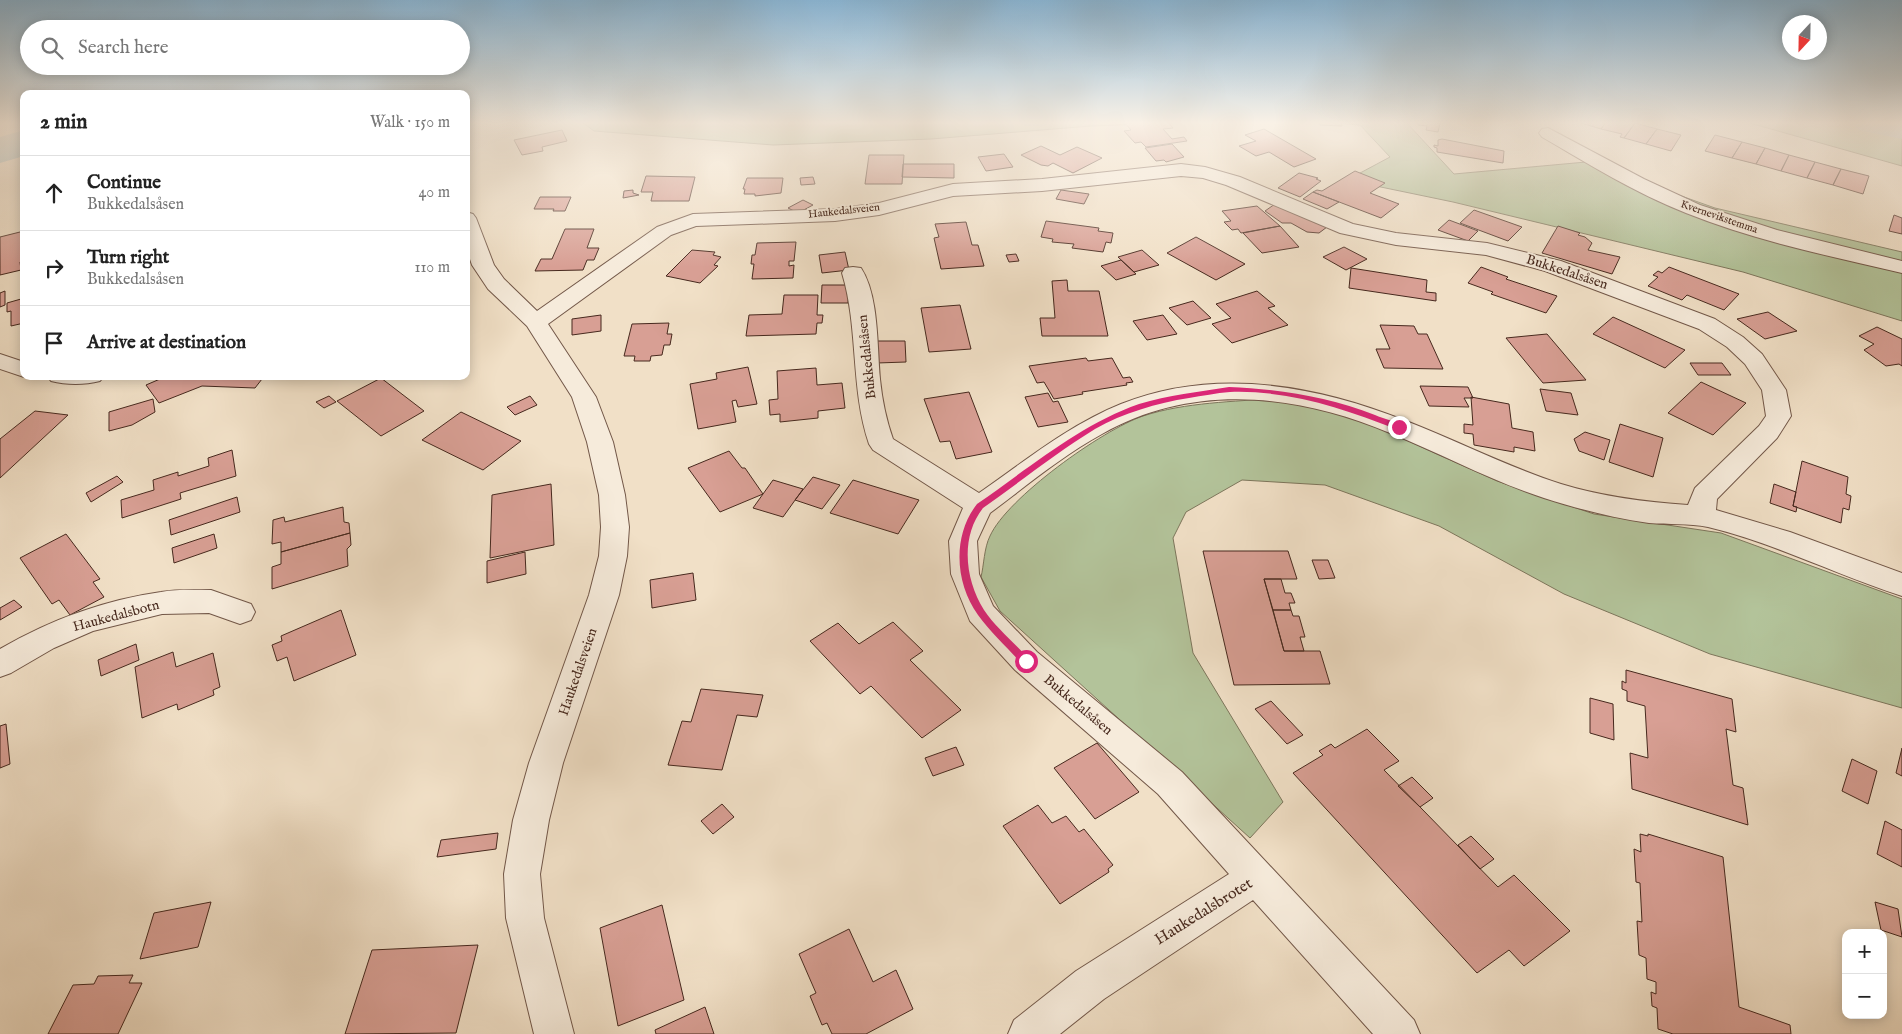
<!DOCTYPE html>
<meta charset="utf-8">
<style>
body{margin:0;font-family:"IM FELL English",serif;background:#f6f6f6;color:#222}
.controls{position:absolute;right:15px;bottom:15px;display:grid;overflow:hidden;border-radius:10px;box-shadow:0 2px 12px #0003}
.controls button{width:45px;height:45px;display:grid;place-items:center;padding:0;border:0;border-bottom:1px solid #e0e0e0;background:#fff;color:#222;font:25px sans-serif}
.compass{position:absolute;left:1782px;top:15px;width:45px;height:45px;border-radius:50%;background:#fff;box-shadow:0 2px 12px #0003;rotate:202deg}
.stop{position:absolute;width:15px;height:15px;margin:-11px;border:4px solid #db2777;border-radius:50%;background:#fff}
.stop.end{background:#db2777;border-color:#fff;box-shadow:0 1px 5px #0008}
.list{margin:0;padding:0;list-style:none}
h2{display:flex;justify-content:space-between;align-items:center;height:65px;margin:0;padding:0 20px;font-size:21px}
h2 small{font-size:16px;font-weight:400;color:#767676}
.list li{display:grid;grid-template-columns:32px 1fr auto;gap:15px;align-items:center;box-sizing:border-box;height:75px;padding:0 20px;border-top:1px solid #e0e0e0}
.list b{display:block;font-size:19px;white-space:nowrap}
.list p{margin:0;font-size:16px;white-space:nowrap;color:#767676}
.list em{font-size:16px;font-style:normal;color:#767676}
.icon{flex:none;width:28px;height:28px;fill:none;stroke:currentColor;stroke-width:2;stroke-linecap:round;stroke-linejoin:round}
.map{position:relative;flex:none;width:1902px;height:1034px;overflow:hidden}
.search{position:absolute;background:#fff;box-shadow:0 2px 12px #0003;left:20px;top:20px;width:450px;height:55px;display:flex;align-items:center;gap:12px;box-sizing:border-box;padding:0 18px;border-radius:28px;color:#767676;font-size:19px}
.panel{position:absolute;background:#fff;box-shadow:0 2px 12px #0003;left:20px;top:90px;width:450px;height:290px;border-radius:10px}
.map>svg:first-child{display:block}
</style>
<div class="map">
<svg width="1902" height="1034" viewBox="0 0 1902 1034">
<rect width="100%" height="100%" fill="#f1e0c7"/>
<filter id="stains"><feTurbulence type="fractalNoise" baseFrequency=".004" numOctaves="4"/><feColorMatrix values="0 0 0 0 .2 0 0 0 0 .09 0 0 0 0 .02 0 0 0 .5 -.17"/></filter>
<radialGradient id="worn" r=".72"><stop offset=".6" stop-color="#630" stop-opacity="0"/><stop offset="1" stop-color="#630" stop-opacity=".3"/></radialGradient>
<!-- green -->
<path fill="#b3c39a" stroke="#7d765c" d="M582,122H1200L1091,126L931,139L773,145L594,131Z
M1320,122H1406L1454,174L1586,162L1715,208L1902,252V321L1743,272L1453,202L1347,180L1390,157L1360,125Z
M1746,122H1902V166Z
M1278,398L1362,420L1497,481L1594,514L1721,533L1902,599V708L1710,654L1564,594L1439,526L1325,485L1242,480L1186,512L1173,538L1193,653L1283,802L1250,838L1000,611L981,577C984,565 984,548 990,536C1007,498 1102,430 1143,416C1186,402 1233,402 1278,398Z"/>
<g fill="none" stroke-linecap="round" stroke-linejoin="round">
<!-- river -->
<path fill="#9ebbbe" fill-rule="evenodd" d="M1853,122H1902V139L1858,130Z
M24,130V156L0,163V137Z"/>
</g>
<!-- building -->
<path fill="#d89f94" stroke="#47291e" d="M1168,122L1173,128L1163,129L1172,139L1184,137L1187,141L1146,147L1141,142L1135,143L1124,131L1131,130L1125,123Z
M1319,122H1341L1342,126L1320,125Z
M1417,122L1440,123L1438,132L1426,130L1427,126L1418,125Z
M1578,122H1606L1601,129Z
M1606,122H1636L1624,138L1620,137L1622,134L1601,129Z
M1635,123L1657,129L1646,144L1624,138Z
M1264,129L1316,159L1294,167L1269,152L1256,156L1239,146L1256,141L1245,135Z
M1657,129L1681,135L1671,151L1646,144Z
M562,130L567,141L542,147L543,151L522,155L514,140Z
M1715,135L1742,142L1732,158L1705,151Z
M1442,139L1504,151L1503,163L1437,152V148L1434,147V145L1438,146V140Z
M1742,142L1765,148L1756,164L1732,158Z
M1172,144L1184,157L1166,162L1164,160L1156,161L1145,148Z
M1041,146L1060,155L1077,147L1102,158L1073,173L1053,163L1048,166L1041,165L1021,155Z
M1765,148L1789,155L1781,171L1756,164Z
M1004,154L1013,167L986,171L978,157Z
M869,155H904L902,184H865Z
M1789,155L1815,162L1807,178L1781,171Z
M1815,162L1841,169L1833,185L1807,178Z
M903,164H954V178L902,177Z
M1841,169L1869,176L1863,194L1833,185Z
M1355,171L1385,183L1370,193L1399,204L1381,218L1313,192L1317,190L1322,191Z
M1299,173L1318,178L1316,179L1321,181L1300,197L1278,188Z
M646,176L695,177L689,201H651L653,192H641Z
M813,177L815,184L801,185L800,178Z
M747,178H783L781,193L755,196V194H744L745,189H743Z
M633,190V193L639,195L623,198L624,191Z
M1061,190L1089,194L1084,204L1056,199Z
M1313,192L1339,202L1327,209L1303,199Z
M540,197H571L565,211H553L554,209H534Z
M803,200L813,205L798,213L788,208Z
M1275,204L1327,227L1319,233L1307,232L1291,223H1282L1265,211Z
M1257,206L1280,226L1241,233L1238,229L1232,230L1224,222L1231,221L1222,211Z
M1474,210L1522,227L1508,241L1460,223Z
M1894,215L1902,218V234L1889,231Z
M1449,220L1465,226L1478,231L1468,241L1438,230Z
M1046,221L1099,228L1098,231L1113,233L1111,243L1106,242L1103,252L1072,248L1074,244L1052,242L1053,239L1041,237Z
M966,222L972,245H978L984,266L941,269L934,238L939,237L935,224Z
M1280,226L1299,247L1262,253L1243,233Z
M1558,226L1580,233L1578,235L1585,237L1592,243L1588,250L1620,257L1612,274L1542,253Z
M565,229H594L587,248H599L594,260H587L583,270L535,271L541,259H552Z
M24,231V261L20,262L21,270L0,275V237Z
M1196,237L1245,264L1216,280L1167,253Z
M796,242L794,261H789V266L794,265L793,278L752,279L754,264H751L752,255H755L757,243Z
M1344,247L1367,259L1346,270L1323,257Z
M692,250L715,252L713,255L721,257L714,265L718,266L700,283L666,276Z
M1142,250L1159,265L1134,272L1118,257Z
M845,252L849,270L822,273L819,255Z
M1016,254L1019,261L1009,262L1006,255Z
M1121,260L1136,274L1116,280L1101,266Z
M1481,267L1508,277L1506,279L1557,296L1546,313L1491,294L1493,292L1468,283Z
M1669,267L1739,294L1724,310L1687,295L1682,300L1648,286L1658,277L1653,275L1658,271L1662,273Z
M1351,268L1427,280L1426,292L1436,293V301L1349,288Z
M1067,280L1068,291H1099L1108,336H1042L1040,318H1055L1052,281Z
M822,285H849L848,303H821Z
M5,291V305L0,307V293Z
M1257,291L1275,306L1268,308L1288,325L1232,343L1212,324L1231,318L1216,304Z
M784,295H818L817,315H823L822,323H817L816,334L746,336L749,315L782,314Z
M21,296H24V323L11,326V311L7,312V303L21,299Z
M1193,301L1211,318L1187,325L1169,308Z
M960,305L971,349L929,352L921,308Z
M1768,312L1797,331L1765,339L1737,319Z
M601,315V331L572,335V319Z
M1163,315L1177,334L1147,340L1133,321Z
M1613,317L1685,350L1665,368L1593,334Z
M669,323L667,334H672L670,345H664L662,355L651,356L650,361H634L635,356H624L632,324Z
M1380,325L1414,326L1418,334H1427L1443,369L1384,368L1376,349H1390Z
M1877,327L1902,339V366L1899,364L1886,366L1864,350L1874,344L1859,336Z
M1547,334L1586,380L1543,383L1506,338Z
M877,341H905L906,362L877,363Z
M1086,358L1088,361L1112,358L1123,378L1130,377L1133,382L1126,383L1127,385L1082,392L1083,394L1054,399L1044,382L1037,383L1029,366Z
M1690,363H1722L1731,375H1698Z
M748,367L757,404L738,407L736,400L732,401L736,422L698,429L690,384L717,379L716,373Z
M816,368L817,385L842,383L845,408L818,411V418L780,422V414L770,415L769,400L778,399L777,371Z
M167,376H250L248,378L262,379L255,388L202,386L159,403L146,385Z
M381,378L424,411L381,436L337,401Z
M1701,382L1746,403L1713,435L1668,413Z
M1420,386L1468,387L1473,398H1464L1469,407L1429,406Z
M1540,389L1571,393L1578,415L1546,411Z
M969,392L992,452L956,459L950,441L940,442L924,399Z
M1048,393L1053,402L1058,401L1068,422L1038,427L1025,397Z
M329,396L336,402L324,408L316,402Z
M530,396L537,405L515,415L507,407Z
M1471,397L1509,404L1512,428L1533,432L1535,451L1514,447V452L1474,445L1473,434L1464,433V424L1473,425Z
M153,399L155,412L132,425L109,431V412Z
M35,411L68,415L0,478V439Z
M461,412L521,441L483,470L422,440Z
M1620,424L1663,438L1653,477L1609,462Z
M1585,432L1610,440L1604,460L1579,451L1574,439Z
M232,450L236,476L180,493L181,499L122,518L121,500L154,490L153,480L178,472V476L209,466L208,458Z
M729,451L742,468H745L763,494L720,512L688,468Z
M1802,461L1848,477L1846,494L1851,496L1849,510L1843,508L1841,523L1793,506Z
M117,476L123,482L91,502L86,493Z
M813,477L840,485L822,509L795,500Z
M773,480L803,489L783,517L753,508Z
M853,480L919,500L898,534L830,513Z
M551,484L554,545L490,558L492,495Z
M1774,484L1796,492L1793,506L1797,507L1796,512L1770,503Z
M237,497L240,512L171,535L169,520Z
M343,507L344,522L349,523L350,533L281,552V542L272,544L273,520L284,517L285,522Z
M350,533L351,545L347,549L348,566L272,589V567L281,564V552Z
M66,534L100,579L93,582L104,597L70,615L59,600L52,604L20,558Z
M214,534L217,548L174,563L172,548Z
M1203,551H1288L1297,579H1264L1284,651H1320L1330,684L1234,685Z
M525,552L526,574L487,583V561Z
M1312,560H1328L1335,578L1319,579Z
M693,573L696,600L652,608L650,580Z
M1264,579H1281L1285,593H1291L1295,603H1289L1291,610H1273Z
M14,600L22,607L0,620V608Z
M341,610L356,655L294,681L287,657L277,661L272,645L282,641L281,636Z
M1273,610H1291L1293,616H1299L1305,637H1300L1304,651H1284Z
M893,622L923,651L910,660L961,710L922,738L871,686L860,694L810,641L838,623L859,644Z
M136,644L139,660L101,676L98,660Z
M173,652L176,667L213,653L220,687L213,690L214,695L178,710L177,704L142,718L135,667Z
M1626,670L1732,699L1736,732L1726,729L1733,785L1743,788L1748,825L1632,789L1630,753L1648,758L1645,706L1627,701V691L1622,689V681L1626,683Z
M701,689L763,695L757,717L737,715L722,770L668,765L682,721L691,722Z
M1590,698L1613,704L1614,740L1590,733Z
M1271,701L1303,735L1287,744L1255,709Z
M6,724L10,764L0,768V726Z
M1367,729L1399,761L1384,770L1498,887L1514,875L1570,931L1524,966L1509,950L1477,973L1293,773L1323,755L1319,751L1331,744L1335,748Z
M1097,743L1139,792L1095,819L1054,768Z
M956,747L964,765L933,776L925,758Z
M1902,748V776L1896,773Z
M1852,759L1877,771L1868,804L1842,791Z
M1412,777L1433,798L1420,807L1398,786Z
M722,804L734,817L713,834L701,821Z
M1038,805L1052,823L1066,816L1079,832L1084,829L1113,865L1108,869L1109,872L1060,904L1003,826Z
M1885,821L1902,830V867L1877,854Z
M498,833L496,849L437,857L441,840Z
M1640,834L1648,836V834L1723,857L1739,1007L1790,1025L1791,1034H1673L1658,1029L1657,1008L1652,1006L1651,992L1656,994V982L1647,979L1646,958L1639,955L1637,921L1642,922L1640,883L1636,882L1634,849L1641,852Z
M1471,836L1494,859L1480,869L1458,845Z
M211,902L198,947L140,959L154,913Z
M1875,902L1898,909L1902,937L1881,930Z
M662,905L684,1000L618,1026L600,928Z
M849,929L873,982L896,970L913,1009L866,1034H832L827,1023L822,1025L810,996L816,993L799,954Z
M478,945L456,1033L345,1034L372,950Z
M133,975L129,983H142L118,1034H48L73,985L94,984L98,976Z
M705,1007L714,1034H656L655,1030Z"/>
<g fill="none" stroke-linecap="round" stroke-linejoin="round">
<defs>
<path id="minor" d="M1548,128L1644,179L1700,205L1777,230L1902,261V273C1829,256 1756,241 1686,213C1635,193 1589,164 1542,137L1539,133L1542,129Z
M1181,164L1205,167L1240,177L1353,224L1396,233L1487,243L1561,261L1715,319L1743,337L1762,354L1786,390L1791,416L1777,438L1717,499L1716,510L1790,532L1902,573V596C1836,575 1775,543 1708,527C1688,523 1669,525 1649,523C1614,518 1578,509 1544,498C1491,481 1442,454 1390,433C1297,394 1193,382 1102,434C1062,456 1026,486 990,513L977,541L979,574L993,606L1037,652L1182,772L1414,1020L1420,1034H1373L1253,900L1104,999L1060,1034H1008L1014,1020L1076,971L1229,874L1158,794L1015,670L970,621L951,574L949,541L963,508L873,450L869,444C850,388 859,329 842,273L845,268L853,267L861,268C879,295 877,347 880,379C882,399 886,419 893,439L979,493C1025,461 1069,425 1121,404C1214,367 1316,385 1406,421C1458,441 1508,467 1561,484C1603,497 1645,502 1688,505L1695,488L1759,426L1766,416L1762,390L1745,364L1727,347L1699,329L1545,271L1486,255L1396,245L1340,233L1226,185L1203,178L1181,176L1042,191L953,196L879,215L835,221L696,226L671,235L548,324L596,397L613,442L625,495L629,527L627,556L619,595L563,763L549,820L540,874L544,918L574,1034H534L506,918L504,874L513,820L529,763L589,595L599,556L601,527L599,495L587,442L572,397L527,326L488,289L472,265L466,247V212L473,214L476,218L494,265L504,279L537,311L657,227L693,214L835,209L879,203L953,184L1042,179Z
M0,354L24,362V376H29L24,377L0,369Z
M47,376H104L100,381C85,385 66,385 51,381Z
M211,590L251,604L255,612L251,620L240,624L209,613L162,614L93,631L54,648L11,673L0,677V649C50,620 104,600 161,592C177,589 195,590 211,590Z"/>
</defs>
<!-- minor casing -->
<use href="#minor" stroke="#725748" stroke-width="2"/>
<!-- minor -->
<use href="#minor" fill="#f6ebdb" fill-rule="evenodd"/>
</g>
<!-- sky -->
<linearGradient id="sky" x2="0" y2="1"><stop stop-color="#8ab7d7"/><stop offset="0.46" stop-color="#f9f1e6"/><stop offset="1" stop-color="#f9f1e6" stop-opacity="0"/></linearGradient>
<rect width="1902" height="267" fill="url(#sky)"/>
<!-- route -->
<path fill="#db2777" d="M1229,387C1279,389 1328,397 1375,415C1384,419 1396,421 1403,427L1396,429C1343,408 1288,390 1230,392C1216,393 1202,396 1189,398C1157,403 1123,413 1095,429C1056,453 1020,482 983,508C960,537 965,580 984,610C996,628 1015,643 1029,659V664H1022C1008,648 991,633 978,615C955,583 952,536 977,504C1028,469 1079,425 1139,404C1168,395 1199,392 1229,387Z"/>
<g text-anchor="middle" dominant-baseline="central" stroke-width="4" stroke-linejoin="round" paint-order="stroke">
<!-- far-street labels -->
<g font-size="11" fill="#47291e" stroke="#f6ebdb">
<text transform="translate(844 211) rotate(-6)">Haukedalsveien</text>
<text transform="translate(1719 217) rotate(19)">Kvernevikstemma</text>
</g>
<!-- street labels -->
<g font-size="14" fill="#47291e" stroke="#f6ebdb">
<text transform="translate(1567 272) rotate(18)">Bukkedalsåsen</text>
<text transform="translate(867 357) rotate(-96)">Bukkedalsåsen</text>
<text transform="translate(116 616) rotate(-15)">Haukedalsbotn</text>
<text transform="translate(578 672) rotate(-71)">Haukedalsveien</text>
<text transform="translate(1078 705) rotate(40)">Bukkedalsåsen</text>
</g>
<!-- near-street labels -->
<g font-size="16" fill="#47291e" stroke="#f6ebdb">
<text transform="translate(1204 912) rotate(-32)">Haukedalsbrotet</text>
</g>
</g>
<rect width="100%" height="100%" filter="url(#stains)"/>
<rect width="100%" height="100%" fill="url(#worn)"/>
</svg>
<div class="controls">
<button>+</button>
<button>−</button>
</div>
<svg class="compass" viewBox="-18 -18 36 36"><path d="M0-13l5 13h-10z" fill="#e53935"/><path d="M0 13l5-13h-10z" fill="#767676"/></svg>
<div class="stop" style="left:1026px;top:661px"></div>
<div class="stop end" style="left:1399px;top:427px"></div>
<div class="search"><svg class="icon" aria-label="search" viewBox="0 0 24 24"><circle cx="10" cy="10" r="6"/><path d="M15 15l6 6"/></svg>Search here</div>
<section class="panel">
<h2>2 min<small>Walk · 150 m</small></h2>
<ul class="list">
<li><svg class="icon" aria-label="ahead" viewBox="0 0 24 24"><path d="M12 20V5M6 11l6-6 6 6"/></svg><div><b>Continue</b><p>Bukkedalsåsen</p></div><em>40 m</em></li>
<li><svg class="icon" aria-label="right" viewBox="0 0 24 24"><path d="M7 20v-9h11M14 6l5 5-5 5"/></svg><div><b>Turn right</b><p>Bukkedalsåsen</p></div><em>110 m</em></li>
<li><svg class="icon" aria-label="arrive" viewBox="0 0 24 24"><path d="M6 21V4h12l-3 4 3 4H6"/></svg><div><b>Arrive at destination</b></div></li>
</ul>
</section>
</div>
